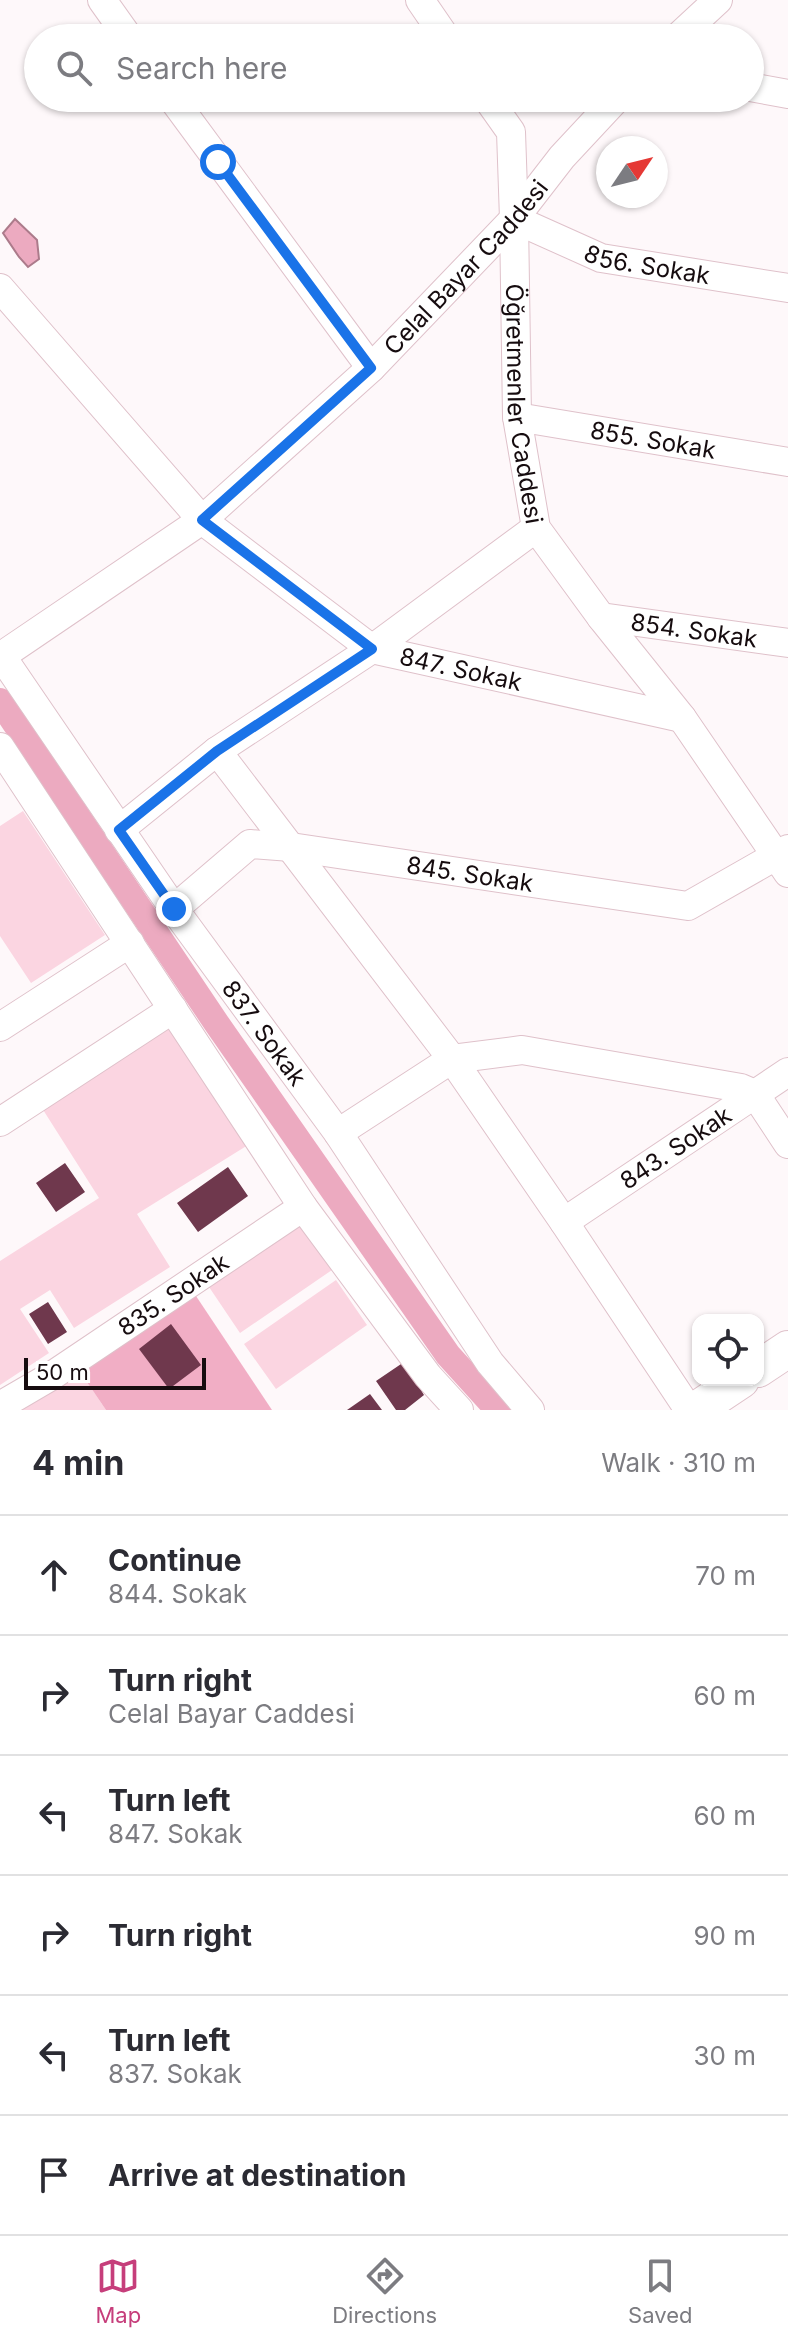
<!DOCTYPE html>
<meta charset="utf-8">
<style>
body{margin:0;font-family:Inter,sans-serif;background:#f7f7f7;color:#2b2b33}
.controls{position:absolute;right:24px;bottom:24px;display:grid;overflow:hidden;border-radius:16px;box-shadow:0 2px 6px #0004}
.controls button{width:72px;height:72px;display:grid;place-items:center;padding:0;border:0;border-bottom:2px solid #e1e1e2;background:#fff;color:#2b2b33;font:40px sans-serif}
.compass{position:absolute;left:596px;top:136px;width:72px;height:72px;border-radius:50%;background:#fff;box-shadow:0 2px 6px #0004;rotate:55deg}
.scale{position:absolute;left:24px;bottom:20px;width:182px;box-sizing:border-box;padding-left:8px;border:4px solid #160c0f;border-top:0;font-size:22px;line-height:28px;white-space:nowrap;color:#160c0f;-webkit-text-stroke:6px #fff;paint-order:stroke}
.stop{position:absolute;width:24px;height:24px;margin:-18px;border:6px solid #1a73e8;border-radius:50%;background:#fff}
.stop.end{background:#1a73e8;border-color:#fff;box-shadow:0 2px 8px #0008}
.list{margin:0;padding:0;list-style:none}
h2{display:flex;justify-content:space-between;align-items:center;height:104px;margin:0;padding:0 32px;font-size:34px}
h2 small{font-size:26px;font-weight:400;color:#7c7c81}
.list li{display:grid;grid-template-columns:52px 1fr auto;gap:24px;align-items:center;box-sizing:border-box;height:120px;padding:0 32px;border-top:2px solid #e1e1e2}
.list b{display:block;font-size:30px;white-space:nowrap}
.list p{margin:0;font-size:26px;white-space:nowrap;color:#7c7c81}
.list em{font-size:26px;font-style:normal;color:#7c7c81}
.icon{flex:none;width:44px;height:44px;fill:none;stroke:currentColor;stroke-width:2;stroke-linecap:round;stroke-linejoin:round}
.map{position:relative;flex:none;width:788px;height:1410px;overflow:hidden}
.search{position:absolute;background:#fff;box-shadow:0 2px 6px #0004;left:24px;right:24px;top:24px;height:88px;display:flex;align-items:center;gap:20px;box-sizing:border-box;padding:0 28px;border-radius:44px;color:#7c7c81;font-size:30px}
.sheet{height:824px;background:#fff}
nav{display:flex;justify-content:space-around;align-items:center;box-sizing:border-box;height:112px;border-top:2px solid #e1e1e2;background:#fff;font-size:22px;color:#7c7c81}
nav a{display:grid;justify-items:center;gap:4px}
nav .on{color:#c63e7b}
.map>svg:first-child{display:block}
</style>
<div class="map">
<svg width="788" height="1410" viewBox="0 0 788 1410">
<rect width="100%" height="100%" fill="#fef8fa"/>
<!-- green -->
<path fill="#fbd5e1" d="M23,811L105,935L31,983L0,936V826Z
M171,1023L248,1145L137,1214L170,1267L74,1328L50,1290L20,1309L49,1353L0,1385V1261L99,1198L40,1105Z
M301,1224L332,1270L240,1333L209,1287Z
M336,1280L367,1325L276,1389L244,1344Z
M76,1366L106,1410H10Z"/>
<!-- forest -->
<path fill="#f1aec5" d="M192,1290L272,1410H106L76,1366Z"/>
<!-- water -->
<path fill="#ecaac0" stroke="#ac7b8b" stroke-width="2" d="M15,219L37,240L39,259L28,267L19,257L3,233Z"/>
<g fill="none" stroke-linecap="round" stroke-linejoin="round">
<!-- canal -->
<path stroke="#ecaac0" stroke-width="26" d="M0,701L217,1024L448,1355L498,1410"/>
</g>
<!-- building -->
<path fill="#6f384d" d="M65,1163L85,1192L56,1212L36,1183Z
M228,1167L248,1196L198,1232L177,1203Z
M48,1302L67,1332L48,1344L29,1314Z
M171,1324L201,1365L169,1389L139,1349Z
M404,1362L424,1395L405,1410H396L376,1381Z
M370,1394L382,1410H347Z"/>
<g fill="none" stroke-linecap="round" stroke-linejoin="round">
<defs>
<g id="minor">
<path d="M102,0L129,38"/>
<path d="M420,0L446,38"/>
<path d="M677,38L718,0"/>
<path d="M750,87L788,94"/>
<path d="M172,98L371,368"/>
<path id="s1" d="M487,98L511,132L514,219L517,417L536,528L601,617L682,718L788,873"/>
<path id="s2" d="M514,219L601,258L788,288"/>
<path id="s3" d="M0,288L202,520L372,649L682,718"/>
<path id="s4" d="M517,417L788,462"/>
<path id="s5" d="M601,617L788,643"/>
<path id="s6" d="M0,654L174,909L338,1133L490,1363L530,1410"/>
<path id="s7" d="M0,657L202,520L371,368L514,219L562,157L617,98"/>
<path d="M0,747L303,1207L428,1376L459,1410"/>
<path d="M217,751L452,1059L564,1222L689,1410"/>
<path d="M119,830L217,751L372,649L536,528"/>
<path id="s8" d="M174,909L250,844L291,847L688,906L788,849"/>
<path d="M0,1027L130,943"/>
<path d="M0,1122L173,1009"/>
<path d="M338,1133L452,1059L522,1050L741,1088L755,1094L788,1144"/>
<path id="s9" d="M564,1222L788,1072"/>
<path id="s10" d="M0,1406L53,1375L303,1207"/>
</g>
<path id="major" d="M758,1369L788,1349
M696,1410L741,1380"/>
</defs>
<!-- minor casing -->
<use href="#minor" stroke="#dfc1ca" stroke-width="30"/>
<!-- major casing -->
<use href="#major" stroke="#dfc1ca" stroke-width="38"/>
<!-- minor -->
<use href="#minor" stroke="#fff" stroke-width="28"/>
<!-- major -->
<use href="#major" stroke="#fff" stroke-width="36"/>
</g>
<g fill="none" stroke-linecap="round" stroke-linejoin="round">
<!-- route -->
<path stroke="#1a73e8" stroke-width="10" d="M174,909L119,830L217,751L372,649L202,520L371,368L218,162"/>
</g>
<g text-anchor="middle" dominant-baseline="central" stroke-width="8" stroke-linejoin="round" paint-order="stroke">
<!-- street labels -->
<g font-size="24" fill="#160c0f" stroke="#fff">
<text stroke="none"><textPath href="#s2" startOffset="142">856. Sokak</textPath></text>
<text stroke="none"><textPath href="#s7" startOffset="610">Celal Bayar Caddesi</textPath></text>
<text stroke="none"><textPath href="#s1" startOffset="314">Öğretmenler Caddesi</textPath></text>
<text stroke="none"><textPath href="#s4" startOffset="138">855. Sokak</textPath></text>
<text stroke="none"><textPath href="#s5" startOffset="94">854. Sokak</textPath></text>
<text stroke="none"><textPath href="#s3" startOffset="612">847. Sokak</textPath></text>
<text stroke="none"><textPath href="#s8" startOffset="322">845. Sokak</textPath></text>
<text stroke="none"><textPath href="#s6" startOffset="462">837. Sokak</textPath></text>
<text stroke="none"><textPath href="#s9" startOffset="134">843. Sokak</textPath></text>
<text stroke="none"><textPath href="#s10" startOffset="206">835. Sokak</textPath></text>
</g>
</g>
</svg>
<div class="controls">
<button><svg class="icon" aria-label="locate" viewBox="0 0 24 24"><circle cx="12" cy="12" r="6"/><path d="M12 2v4M12 18v4M2 12h4M18 12h4"/></svg></button>
</div>
<svg class="compass" viewBox="-18 -18 36 36"><path d="M0-13l5 13h-10z" fill="#e53935"/><path d="M0 13l5-13h-10z" fill="#7c7c81"/></svg>
<div class="scale">50 m</div>
<div class="stop" style="left:218px;top:162px"></div>
<div class="stop end" style="left:174px;top:909px"></div>
<div class="search"><svg class="icon" aria-label="search" viewBox="0 0 24 24"><circle cx="10" cy="10" r="6"/><path d="M15 15l6 6"/></svg>Search here</div>
</div>
<section class="sheet">
<h2>4 min<small>Walk · 310 m</small></h2>
<ul class="list">
<li><svg class="icon" aria-label="ahead" viewBox="0 0 24 24"><path d="M12 20V5M6 11l6-6 6 6"/></svg><div><b>Continue</b><p>844. Sokak</p></div><em>70 m</em></li>
<li><svg class="icon" aria-label="right" viewBox="0 0 24 24"><path d="M7 20v-9h11M14 6l5 5-5 5"/></svg><div><b>Turn right</b><p>Celal Bayar Caddesi</p></div><em>60 m</em></li>
<li><svg class="icon" aria-label="left" viewBox="0 0 24 24"><path d="M17 20v-9H6M10 6l-5 5 5 5"/></svg><div><b>Turn left</b><p>847. Sokak</p></div><em>60 m</em></li>
<li><svg class="icon" aria-label="right" viewBox="0 0 24 24"><path d="M7 20v-9h11M14 6l5 5-5 5"/></svg><div><b>Turn right</b></div><em>90 m</em></li>
<li><svg class="icon" aria-label="left" viewBox="0 0 24 24"><path d="M17 20v-9H6M10 6l-5 5 5 5"/></svg><div><b>Turn left</b><p>837. Sokak</p></div><em>30 m</em></li>
<li><svg class="icon" aria-label="arrive" viewBox="0 0 24 24"><path d="M6 21V4h12l-3 4 3 4H6"/></svg><div><b>Arrive at destination</b></div></li>
</ul>
</section>
<nav>
<a class="on"><svg class="icon" aria-label="map" viewBox="0 0 24 24"><path d="M3 6l6-2 6 2 6-2v14l-6 2-6-2-6 2zM9 4v14M15 6v14"/></svg>Map</a>
<a><svg class="icon" aria-label="directions" viewBox="0 0 24 24"><path d="M12 3l9 9-9 9-9-9zM9 14v-3h6M13 9l2 2-2 2"/></svg>Directions</a>
<a><svg class="icon" aria-label="saved" viewBox="0 0 24 24"><path d="M7 4h10v16l-5-4-5 4z"/></svg>Saved</a>
</nav>
